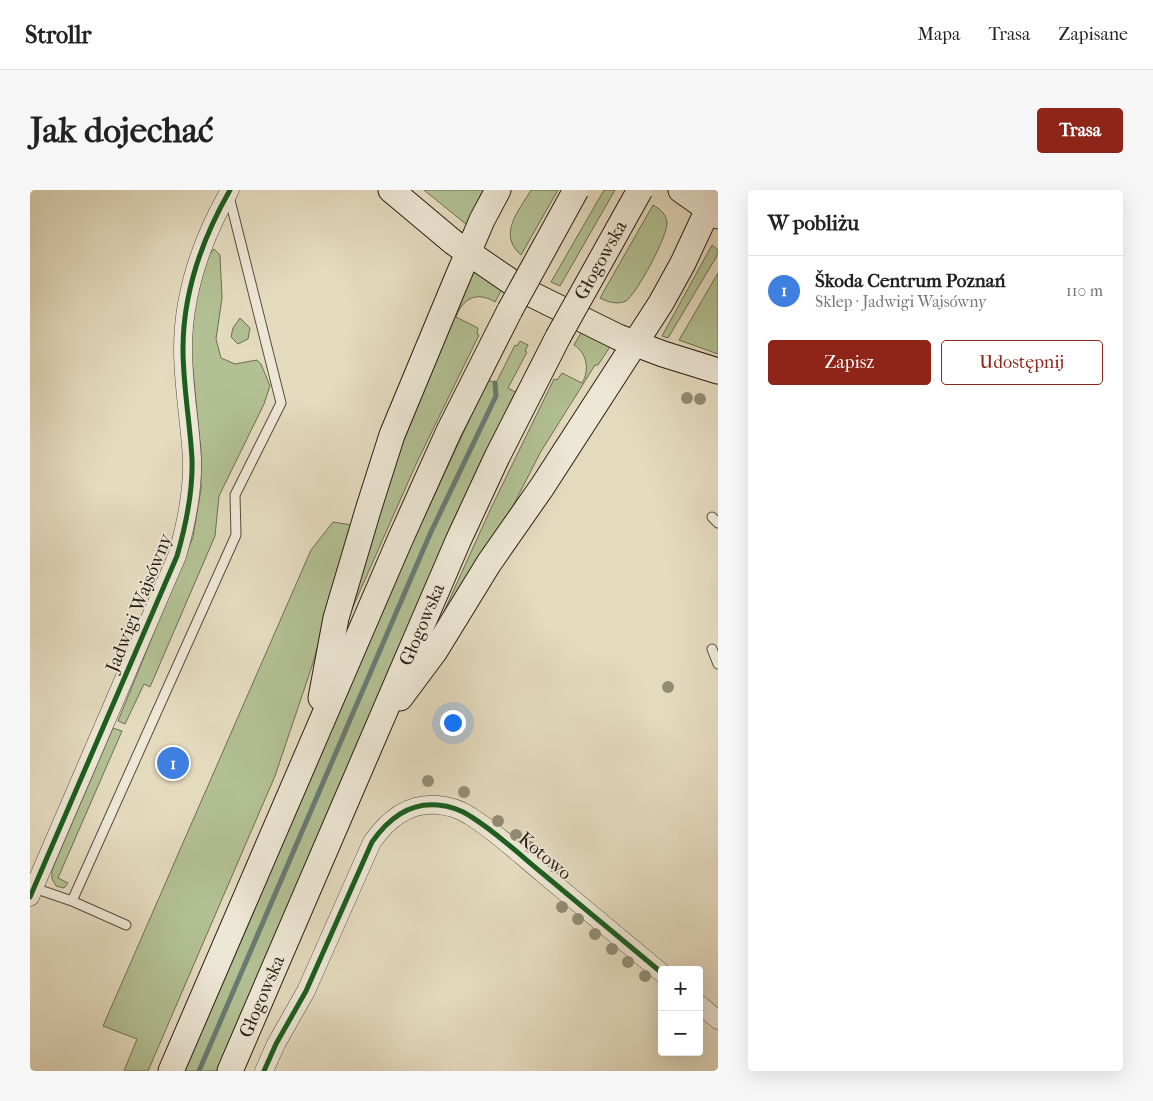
<!DOCTYPE html>
<html lang="pl">
<meta charset="utf-8">
<style>
body{margin:0;font-family:"IM FELL French Canon",serif;background:#f6f6f6;color:#222}
.controls{position:absolute;right:15px;bottom:15px;display:grid;overflow:hidden;border-radius:5px;box-shadow:0 5px 20px #0002}
.controls button{width:45px;height:45px;display:grid;place-items:center;padding:0;border:0;border-bottom:1px solid #e0e0e0;background:#fff;color:#222;font:25px sans-serif}
.you{position:absolute;left:422px;top:532px;width:18px;height:18px;margin:-12px;border:4px solid #fff;border-radius:50%;background:#1a73e8;box-shadow:0 0 0 8px #1a73e833}
.badge{display:grid;place-items:center;width:32px;height:32px;border-radius:50%;background:#8f2418;color:#fff;font-size:16px;font-weight:700}
.pin{position:absolute;translate:-50% -50%;border:2px solid #fff;box-shadow:0 1px 5px #0006}
.list{margin:0;padding:0;list-style:none}
h2{display:flex;justify-content:space-between;align-items:center;height:65px;margin:0;padding:0 20px;font-size:21px}
h2 small{font-size:16px;font-weight:400;color:#767676}
.list li{display:grid;grid-template-columns:32px 1fr auto;gap:15px;align-items:center;box-sizing:border-box;height:70px;padding:0 20px;border-top:1px solid #e0e0e0}
.list b{display:block;font-size:19px;white-space:nowrap}
.list p{margin:0;font-size:16px;white-space:nowrap;color:#767676}
.list em{font-size:16px;font-style:normal;color:#767676}
.actions{display:flex;gap:10px;padding:15px 20px}
.actions a{flex:1;padding:11px 0;border:1px solid #8f2418;border-radius:5px;text-align:center;font-size:18px;color:#8f2418}
.actions .main{background:#8f2418;color:#fff}
.map{position:relative;flex:none;width:688px;height:881px;overflow:hidden;border-radius:5px}
header{display:flex;align-items:center;gap:30px;box-sizing:border-box;height:70px;padding:0 25px;background:#fff;border-bottom:1px solid #e0e0e0}
header strong{font-size:24px}
nav{display:flex;gap:28px;margin-inline-start:auto;font-size:18px}
.intro{display:flex;align-items:center;justify-content:space-between;box-sizing:border-box;height:120px;padding:0 30px}
h1{margin:0;font-size:35px}
.button{padding:12px 22px;border-radius:5px;background:#8f2418;color:#fff;font-size:18px;font-weight:700}
main{display:flex;gap:30px;padding:0 30px}
aside{flex:1;background:#fff;border-radius:5px;box-shadow:0 5px 20px #0002}
.map>svg:first-child{display:block}
</style>
<header>
<strong>Strollr</strong>
<nav><a>Mapa</a><a>Trasa</a><a>Zapisane</a></nav>
</header>
<div class="intro"><h1>Jak dojechać</h1><a class="button">Trasa</a></div>
<main>
<div class="map">
<svg width="688" height="881" viewBox="0 0 688 881">
<rect width="100%" height="100%" fill="#e4dabe"/>
<filter id="stains"><feTurbulence type="fractalNoise" baseFrequency=".004" numOctaves="4"/><feColorMatrix values="0 0 0 0 .2 0 0 0 0 .09 0 0 0 0 .02 0 0 0 .5 -.17"/></filter>
<radialGradient id="worn" r=".72"><stop offset=".6" stop-color="#630" stop-opacity="0"/><stop offset="1" stop-color="#630" stop-opacity=".3"/></radialGradient>
<!-- green -->
<path fill="#b2c093" stroke="#6d6e52" d="M394,0H454L437,35Z
M501,0H528L491,65C467,44 489,21 501,0Z
M574,0H585L530,96L521,92Z
M623,15C630,19 636,24 637,32C639,44 606,105 596,111C587,115 578,112 570,108Z
M682,55L688,60V64L638,148L632,146Z
M184,59L190,65L192,108L186,149L191,168L205,174L227,170L231,174L240,196L234,214L189,306L185,346L120,497L114,494L95,534L88,531L163,347L171,299V261L161,161L164,118L177,67Z
M443,80L472,99L465,112C447,101 433,108 426,127L448,138L447,144L449,145L387,272L311,444L370,259Z
M688,83V164L649,150Z
M210,128L220,138L218,149L208,154L201,147L203,138Z
M552,141L581,155L568,175H565L510,263L482,318L406,439L462,316L524,189L527,190L532,183L552,193C560,180 557,163 544,155Z
M490,151L498,155L495,161L497,162L478,198L487,203L296,628L187,881H154L375,368L458,190L466,193L485,155L487,156Z
M303,332L322,335L282,476L245,586L118,881H94L107,849L73,836L281,360Z
M83,538L92,541L28,688L38,693L34,698L26,696L22,689V680Z"/>
<g fill="none" stroke-linecap="round" stroke-linejoin="round">
<!-- stream -->
<path stroke="#697b73" stroke-width="5" d="M169,881L400,344L466,206L465,193"/>
<defs>
<path id="lane" d="M682,327L688,333
M682,459L688,474
M4,698L42,711L96,735
M42,711L206,345L205,305L251,213L199,6"/>
<path id="street" d="M0,707L147,366C156,335 163,302 162,269C160,232 153,196 153,159C153,102 172,49 200,0
M669,814L688,830
M234,881L246,854L276,801L342,652C358,629 379,612 408,615C419,616 431,620 440,626C466,642 489,664 512,683C552,716 592,750 632,783"/>
<g id="secondary">
<path d="M361,0L423,52L493,100L588,147L633,164L688,181"/>
<path d="M651,0L688,26"/>
<path d="M291,508L306,428L339,317L362,245L426,91L452,30L468,0"/>
<path d="M370,508L405,461L459,373L512,297L631,113L653,73L687,0"/>
<path d="M141,881L369,352L419,241L480,120"/>
<path id="s1" d="M200,881L428,351L467,267L528,147"/>
</g>
</defs>
<!-- lane casing -->
<use href="#lane" stroke="#574c3c" stroke-width="11"/>
<!-- street casing -->
<use href="#street" stroke="#574c3c" stroke-width="19"/>
<!-- secondary casing -->
<use href="#secondary" stroke="#281d11" stroke-width="27"/>
<!-- lane -->
<use href="#lane" stroke="#ede7d5" stroke-width="9"/>
<!-- street -->
<use href="#street" stroke="#ede7d5" stroke-width="18"/>
<!-- secondary -->
<use href="#secondary" stroke="#ede7d5" stroke-width="25"/>
<defs>
<g id="secondary-bridge">
<path d="M480,120L546,0"/>
<path id="s2" d="M528,147L610,0"/>
</g>
</defs>
<!-- secondary-bridge casing -->
<use href="#secondary-bridge" stroke="#281d11" stroke-width="27" stroke-linecap="butt"/>
<!-- secondary-bridge -->
<use href="#secondary-bridge" stroke="#ede7d5" stroke-width="25"/>
<defs>
<path id="cycleway" d="M0,707L147,366C156,335 163,302 162,269C160,232 153,196 153,159C153,102 172,49 200,0
M234,881L246,854L276,801L342,652C358,629 379,612 408,615C419,616 431,620 440,626C466,642 489,664 512,683C552,716 592,750 632,783"/>
</defs>
<!-- cycleway casing -->
<use href="#cycleway" stroke="#ede7d5" stroke-width="8"/>
<!-- cycleway -->
<use href="#cycleway" stroke="#1b5e20" stroke-width="5"/>
</g>
<!-- trees -->
<g fill="#938d74">
<circle cx="657" cy="208" r="6"/>
<circle cx="670" cy="209" r="6"/>
<circle cx="638" cy="497" r="6"/>
<circle cx="398" cy="591" r="6"/>
<circle cx="434" cy="602" r="6"/>
<circle cx="468" cy="631" r="6"/>
<circle cx="486" cy="645" r="6"/>
<circle cx="500" cy="657" r="6"/>
<circle cx="525" cy="677" r="6"/>
<circle cx="532" cy="717" r="6"/>
<circle cx="548" cy="729" r="6"/>
<circle cx="565" cy="744" r="6"/>
<circle cx="582" cy="759" r="6"/>
<circle cx="598" cy="772" r="6"/>
<circle cx="615" cy="786" r="6"/>
</g>
<g text-anchor="middle" dominant-baseline="central" stroke-width="4" stroke-linejoin="round" paint-order="stroke">
<!-- street labels -->
<g font-size="19" fill="#281d11" stroke="#ede7d5">
<text stroke="none"><textPath href="#s2" startOffset="88">Głogowska</textPath></text>
<text transform="translate(109 413) rotate(-68)">Jadwigi Wajsówny</text>
<text stroke="none"><textPath href="#s1" startOffset="486">Głogowska</textPath></text>
<text transform="translate(515 666) rotate(40)">Kotowo</text>
<text stroke="none"><textPath href="#s1" startOffset="81">Głogowska</textPath></text>
</g>
</g>
<rect width="100%" height="100%" filter="url(#stains)"/>
<rect width="100%" height="100%" fill="url(#worn)"/>
</svg>
<div class="controls">
<button>+</button>
<button>−</button>
</div>
<div class="you"></div>
<div class="pin badge" style="left:143px;top:573px;background:#3f7fe0">1</div>
</div>
<aside>
<h2>W pobliżu<small></small></h2>
<ul class="list">
<li><span class="badge" style="background:#3f7fe0">1</span><div><b>Škoda Centrum Poznań</b><p>Sklep · Jadwigi Wajsówny</p></div><em>110 m</em></li>
</ul>
<div class="actions"><a class="main">Zapisz</a><a>Udostępnij</a></div>
</aside>
</main>
